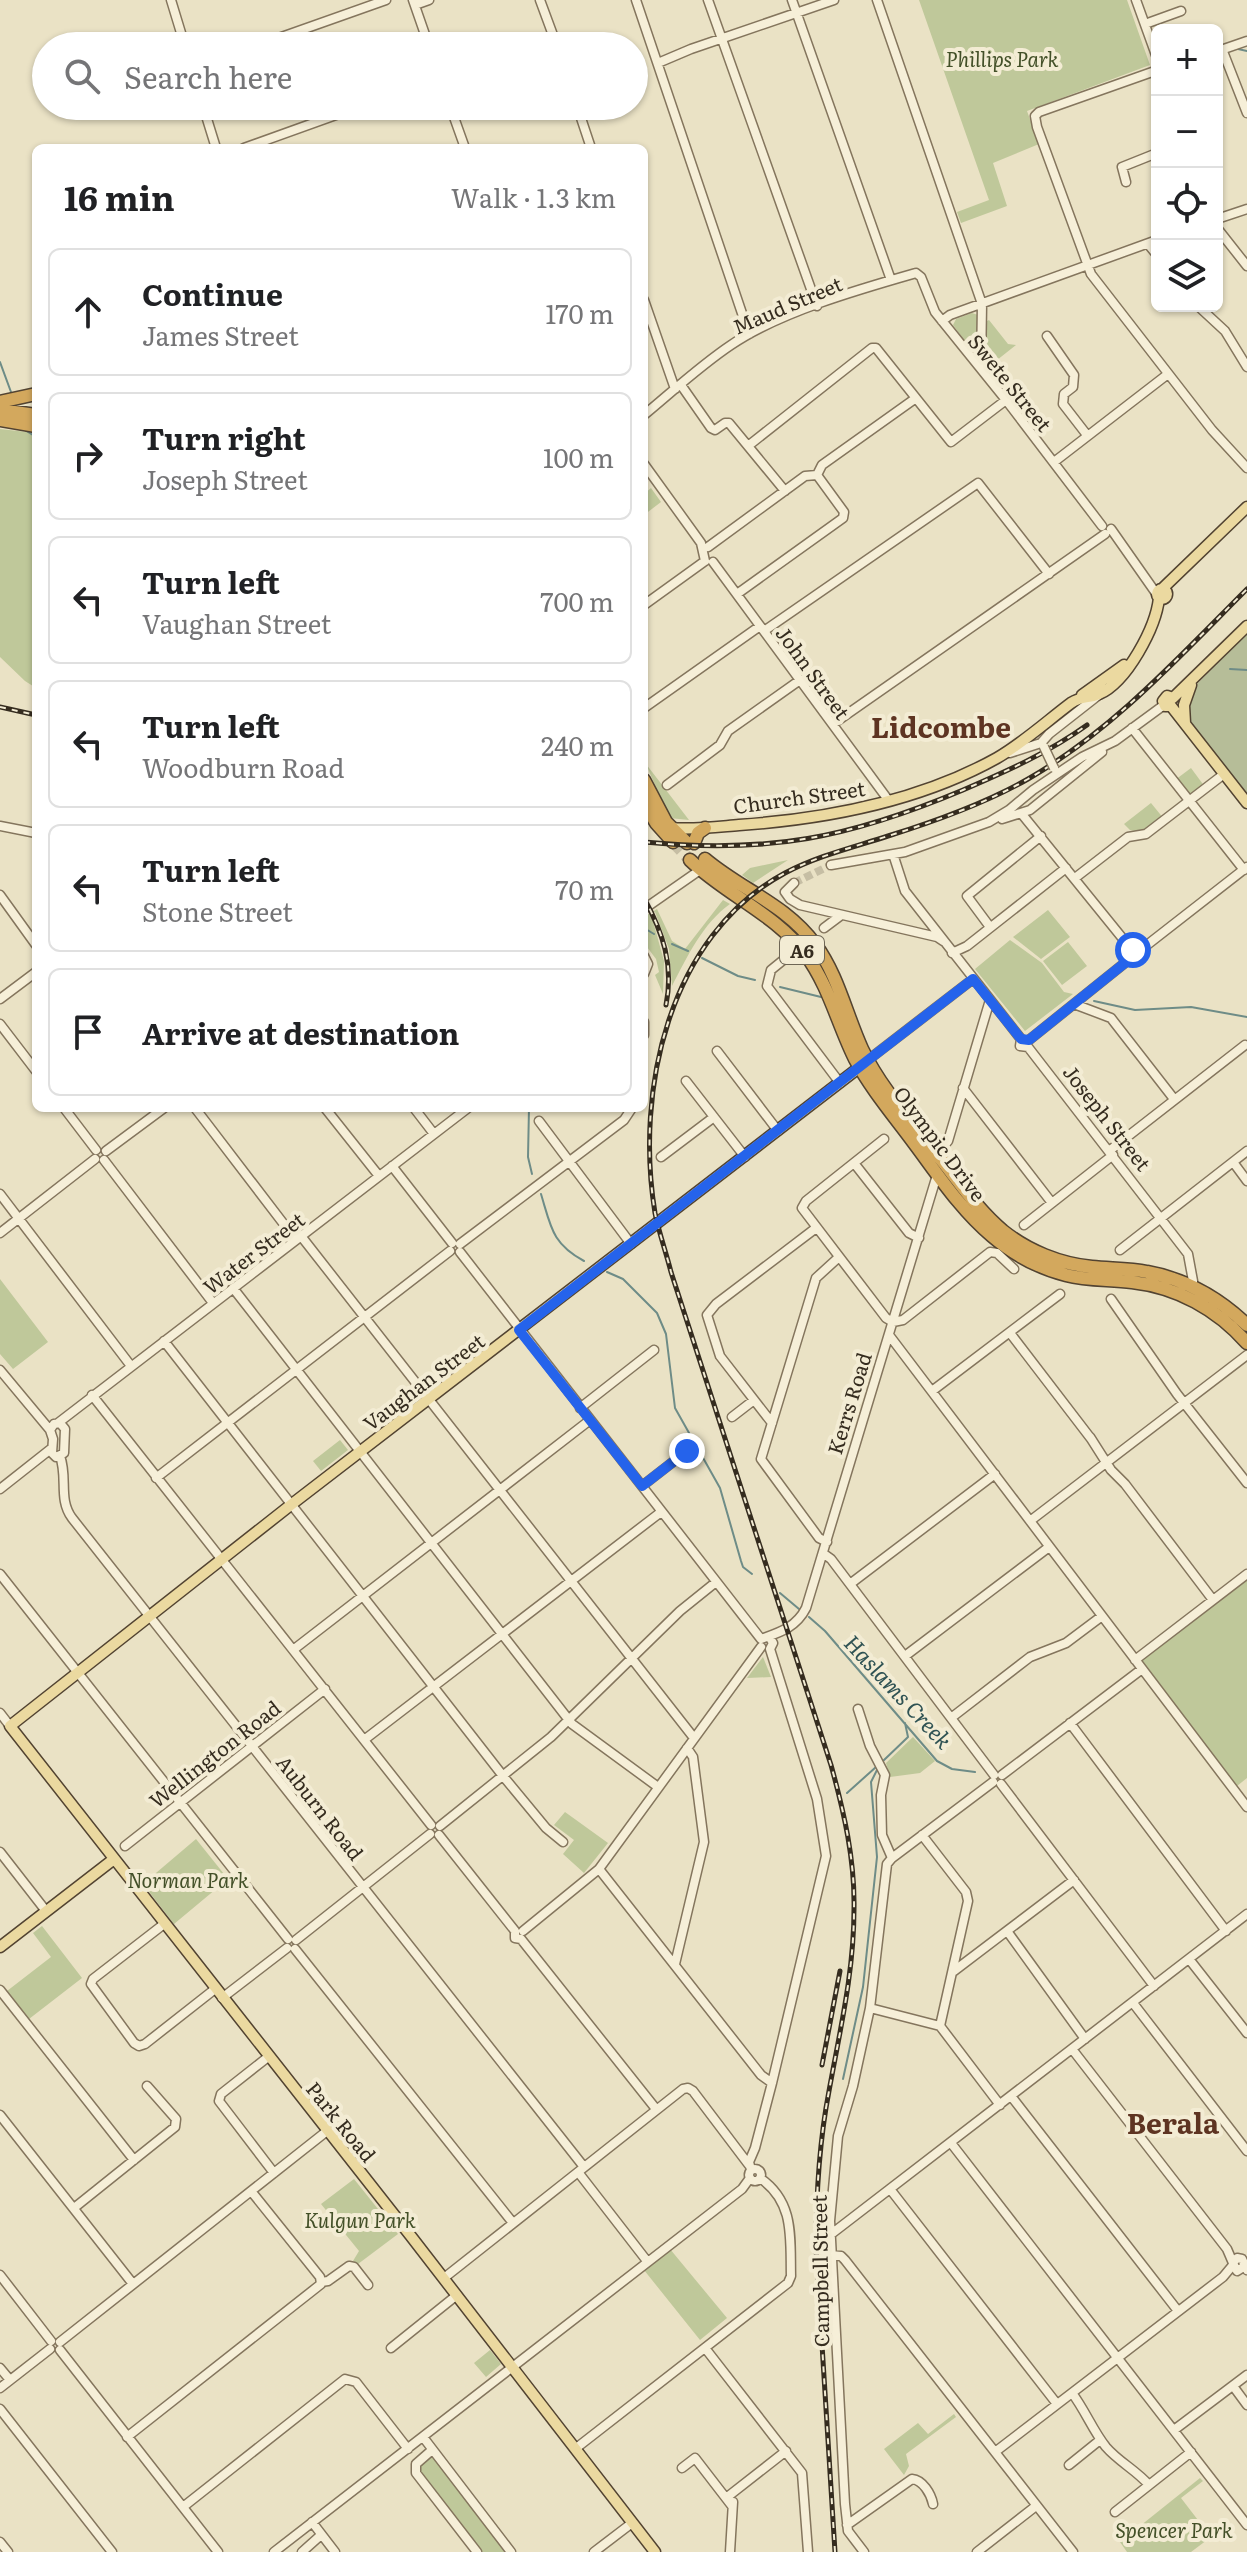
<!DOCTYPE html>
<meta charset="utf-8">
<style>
body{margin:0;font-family:Literata,serif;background:#f6f6f6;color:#202124}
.controls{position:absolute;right:24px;top:24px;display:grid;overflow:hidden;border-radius:12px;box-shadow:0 2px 6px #0004}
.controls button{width:72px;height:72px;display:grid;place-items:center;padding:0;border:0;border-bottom:2px solid #e0e0e0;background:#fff;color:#202124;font:40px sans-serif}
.stop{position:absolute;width:24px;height:24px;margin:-18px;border:6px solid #2563eb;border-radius:50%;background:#fff}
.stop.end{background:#2563eb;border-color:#fff;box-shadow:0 2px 8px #0008}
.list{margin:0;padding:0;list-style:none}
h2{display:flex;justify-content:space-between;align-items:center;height:104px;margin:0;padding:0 32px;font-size:34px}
h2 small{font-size:26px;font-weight:400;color:#757577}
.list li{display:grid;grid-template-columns:52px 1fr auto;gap:24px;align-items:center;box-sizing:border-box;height:128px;margin:0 16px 16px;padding:0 16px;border:2px solid #e0e0e0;border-radius:12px}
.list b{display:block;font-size:30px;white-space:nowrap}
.list p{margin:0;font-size:26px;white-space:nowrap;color:#757577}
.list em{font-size:26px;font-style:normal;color:#757577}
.icon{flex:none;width:44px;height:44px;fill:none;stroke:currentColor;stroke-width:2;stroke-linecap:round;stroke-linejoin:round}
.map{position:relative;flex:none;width:1247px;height:2552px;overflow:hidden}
.search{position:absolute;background:#fff;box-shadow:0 2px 6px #0004;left:32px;top:32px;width:616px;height:88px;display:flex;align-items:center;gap:20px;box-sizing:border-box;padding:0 28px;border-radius:44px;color:#757577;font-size:30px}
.panel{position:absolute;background:#fff;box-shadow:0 2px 6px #0004;left:32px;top:144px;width:616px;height:968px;border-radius:12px}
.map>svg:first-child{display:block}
</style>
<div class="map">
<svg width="1247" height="2552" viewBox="0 0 1247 2552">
<rect width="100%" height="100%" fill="#eae2c5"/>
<!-- green -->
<path fill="#bfc89a" d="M919,0H1127L1150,65L1027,111L1039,144L993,163L1007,206L961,223L957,212L989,200Z
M972,313L978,315L977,354H974L953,325L956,319Z
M989,320L1008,344L1016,345L987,368V321Z
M0,429L36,433V688L25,681L0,657Z
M651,488L661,502L644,515V494Z
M646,764L689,820L669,818Z
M1191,768L1205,787L1194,795H1186L1175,780Z
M1151,803L1164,819L1146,833L1130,830L1124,824Z
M788,860L753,883L742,875L750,868Z
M723,900L730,904C703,923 687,957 672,986L669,949L655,912L651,914L664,961L663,994L655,975L659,972L656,959L644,943V917L657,909L672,941L685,949Z
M1048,910L1070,937L1041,959L1013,937Z
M1010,940L1042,963L1064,992L1073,994L1025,1031L975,969Z
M1068,942L1087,966L1062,985L1043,961Z
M0,1279L48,1342L13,1369L0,1354Z
M340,1440L348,1450L321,1471L313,1461Z
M1247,1579V1778L1237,1786L1141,1659Z
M763,1657L771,1677L747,1678Z
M913,1737L935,1761L920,1773L890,1777L886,1763Z
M565,1812L608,1843L584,1873L563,1854L574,1840L554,1825Z
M196,1839L228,1879L174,1924L143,1884Z
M42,1926L82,1978L29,2019L7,1991L51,1957L33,1933Z
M354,2179L398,2234L358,2264L353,2261L359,2251L321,2204Z
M670,2249L727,2318L700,2340L644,2270Z
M490,2350L501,2364L486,2377L474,2363Z
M954,2414L956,2417L906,2454L909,2466L904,2475L884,2449L918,2423L928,2434Z
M429,2456H434L508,2552H481L417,2469Z
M1200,2478L1203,2481L1181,2498L1211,2537L1191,2552H1127L1120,2542Z"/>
<!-- cemetery -->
<path fill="#b6bd98" d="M1247,634V796L1187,720L1190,696L1196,685Z"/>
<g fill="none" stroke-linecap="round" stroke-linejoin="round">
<!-- stream -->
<path stroke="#6e8c87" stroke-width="2" d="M1238,49L1247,51
M0,362L11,392
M25,430L36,437
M1230,669L1247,670
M644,928L654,934
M672,944L688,951
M702,958L738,976L755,980
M780,987L821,997
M1094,1001L1135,1010L1191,1007L1247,1017
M529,1108L528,1157L532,1174
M541,1194C551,1227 552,1244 584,1261
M607,1272L623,1279L657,1313L666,1334L675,1408L720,1488L741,1561L743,1567L752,1574
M780,1593L799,1609
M809,1617L825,1631L937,1761L952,1769L975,1772
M883,1761L908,1737L905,1723
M847,1793L876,1767
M843,2079L863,1987L877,1857L871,1782L879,1766"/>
<!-- minor-tunnel -->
<path stroke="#c6bea4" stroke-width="8" stroke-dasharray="8 4" stroke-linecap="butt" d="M794,883L831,865"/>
<!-- highway-tunnel -->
<path stroke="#c6bea4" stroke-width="12" stroke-dasharray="12 6" stroke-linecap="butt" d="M673,842L690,860"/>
<defs>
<path id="minor" d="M171,0L185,46
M413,0L429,46
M540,0L557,46
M636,0L749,334
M708,0L817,306
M792,0L891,280
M877,0L982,304L981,368
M1136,0L1157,58
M415,5L429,0
M1145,24L1181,11
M256,46L386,0
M1222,49L1247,113
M1218,51L1247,41
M658,63L691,49L834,0
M1155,71L1039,112L1035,116L1037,127L1091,274L1212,430L1247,468
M203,106L216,148
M450,106L465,148
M577,106L591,148
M244,148L361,106
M1126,182L1122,167L1157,153
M1217,219L1247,209
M1217,228L1247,266
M1148,244L1157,255
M644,300L675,389
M1198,306L1225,331L1247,367
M942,321L950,315L1157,240
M1047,336L1074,375L1073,387L1064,394L1063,404L1087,435
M681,385L711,428L715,430L725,423H729L785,491
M644,415C673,391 701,365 731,345C779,312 860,289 916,273L921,277L935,312L1006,400L1102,526
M748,446L872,348H876L951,442L1006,400
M1054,462L1168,374
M644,464L701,543L705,561
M817,475L822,465L916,398
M1111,529L1158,596
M708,547L805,476L817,475
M713,562L889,801
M737,594L843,518L844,512L817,475
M644,605L705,561
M764,631L978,483L1049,574
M644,708L760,626
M833,724L1105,534
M1132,728L1244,870
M1010,753L1041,743L1049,734L1100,694
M667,785L720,745L728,731L800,680
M1021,813L1132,950
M1002,819L1030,810L1102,752
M0,826L36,833
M893,854L905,891L1021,1039L1020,1046L1028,1047L1188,1254L1193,1281
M831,865L905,852L989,822L1009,810L1033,790L1082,757L1115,741L1164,705
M1075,878L1128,837L1146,834L1224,774
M794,883L785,892L790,899L800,905L937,937L943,941
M0,895L36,945
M644,909L700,870
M990,927L967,896L1041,836
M824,928L840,916
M1138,952L1247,867
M952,953L967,946L1066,868
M644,956L648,964L644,974
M787,957L771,970L767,986L840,1083
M0,999L36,972
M1074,1004L1111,1018L1174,1099
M644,1022V1035
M0,1024L36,1071
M1029,1040L1131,958
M717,1051L778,1131
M868,1060L973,979
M686,1081L745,1157
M963,1088L1052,1203
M64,1108L96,1150
M195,1108L296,1240
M325,1108L379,1176
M414,1108L434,1134
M539,1121L631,1244
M884,1139L806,1201L802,1208L886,1318L893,1322L903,1320L990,1252L997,1253L1014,1269
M932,1146L941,1149L948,1141L990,1000
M106,1151L164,1108
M1109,1151L1245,1045
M661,1157L714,1117
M104,1160L213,1303
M1233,1162L1247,1181
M854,1163L909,1233L919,1238
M392,1166L452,1243
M0,1194L131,1366
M1024,1225L1113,1155
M0,1233L95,1159
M301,1236L694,1738
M460,1244L624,1120L632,1108
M1120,1250L1247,1151
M460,1252L761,1639
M233,1288L572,1724L658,1787
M1111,1299L1177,1394L1247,1483
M1010,1333L1092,1440
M889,1335L1247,1807
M164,1341L503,1776L546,1828L563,1842
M0,1370L50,1430
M932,1391L1060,1294
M92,1395L431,1825
M580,1408L654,1350
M732,1417L754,1400
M58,1423L468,1108
M60,1423L65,1429L64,1453L56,1457L52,1453L53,1439L50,1430L54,1424Z
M772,1423L720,1356L707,1315L716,1304L816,1228
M1090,1437L1111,1470L1125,1484L1213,1600
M60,1456C68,1478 58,1499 72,1518L584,2167
M156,1478L450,1251
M642,1486L687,1451
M0,1489L52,1448
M1030,1521L1247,1355
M827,1542L819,1538L761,1459L816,1278L839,1257
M824,1554L831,1559L994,1775
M0,1574L288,1939
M850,1584L995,1474
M761,1639C778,1633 796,1628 806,1608L937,1175
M293,1650L590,1420
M905,1656L1049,1547
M1135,1660L1247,1574
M858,1709L870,1746L885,1775L881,1795L882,1835L892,1858
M0,1713L10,1726
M951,1718L1030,1657L1066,1643L1102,1616
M1070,1723L1226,1931
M364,1740L661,1512
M1002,1775L1142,1669
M1001,1784L1154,1986
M440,1826L551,1737L680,1611L716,1582
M439,1835L515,1931V1938L521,1939L656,2109
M922,1835L966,1892L968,1901L940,2026
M125,1846L325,1689
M0,1852L46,1911
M599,1869L761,2075L772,2083
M164,1924L93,1979L91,1984L134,2043L139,2046L145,2044L215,1989
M523,1931L599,1869L761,1647
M1007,1931L1085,2039
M296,1940L430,1834
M295,1949L513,2223
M1189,1959L1247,2033
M675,1964L704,1842L693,1757L687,1748
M954,1971L1074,1880
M0,1990L134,2160
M222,1998L287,1948
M1133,2003L1247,2151
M870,2008L940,2026L1000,2105
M1072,2049L1227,2249L1233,2263
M268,2057L221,2094L219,2101L274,2173
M1011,2096L1178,2311
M0,2115L133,2284
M951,2143L1247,2525
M749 2175a6 6 0 1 1 12 0a6 6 0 1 1-12 0Z
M751,2170L749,2162L755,2148L772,2083L826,1856L817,1799L770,1649L773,1643L770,1638
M578,2172L647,2261
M890,2189L1057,2404
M74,2208L175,2127L176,2119L147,2086
M830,2235L1247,1914
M831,2255L841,2256L845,2260L1073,2552
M1245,2266L1237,2271L1233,2263L1237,2258L1242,2259L1247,2270
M0,2275L51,2341
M444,2278L683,2089L688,2088L693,2091L749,2165
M321,2282L328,2281L349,2266L354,2267L368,2285
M60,2342L327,2131
M391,2348L457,2295
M705,2348L802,2473L808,2552
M60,2350L218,2552
M0,2368L10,2380
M1233,2386L1247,2405
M0,2388L50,2349
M1072,2393C1085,2410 1093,2431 1106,2447C1119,2462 1136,2470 1149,2485
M0,2409L112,2552
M1174,2430L1247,2375
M127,2437L321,2284L320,2277L251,2191
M423,2437L511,2552
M575,2449L788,2283L791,2276C790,2238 795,2202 760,2178
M432,2450L416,2464V2473L477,2552
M995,2452L1223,2277L1233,2265
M1069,2465L1100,2440
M682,2468L695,2458L732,2506
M726,2498L786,2451
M183,2507L345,2379L356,2382L408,2449
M1115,2512L1191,2452
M312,2522L335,2552
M847,2525L912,2479C923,2480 931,2494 933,2504
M0,2542L8,2552
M274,2552L742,2189L750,2178
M302,2552L321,2535
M594,2552L632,2523
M730,2552L733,2502
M864,2552L848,2531L845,2504L830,2221L838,2136L853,2086L870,2008L887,1864L892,1858L993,1782
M977,2552L1036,2506"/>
<path id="major" d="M1162,589L1247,507
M1157 594a5 5 0 1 1 10 0a5 5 0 1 1-10 0Z
M1082,695L1124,665
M1173,698L1247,626
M1171,706L1247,803
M1171,706H1165L1163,701L1167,696L1173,698
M1185,723L1184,705L1191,685
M671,828C694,830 716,827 739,825C826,819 920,801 997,758C1023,743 1047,721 1071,703C1083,695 1089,699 1099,694C1127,682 1156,627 1159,598
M0,1947L114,1859
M655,2552L410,2235L10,1726L292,1504L865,1063"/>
<path id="highway" d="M0,402L36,394
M0,410L36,415
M0,420L36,426
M644,780L666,822L687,843
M644,803L656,823L673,842
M694,843L698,833L705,828
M705,859C743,891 784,903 815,944C838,975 846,1014 862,1049C881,1089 913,1123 940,1158C960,1183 978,1210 1003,1231C1028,1251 1060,1264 1092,1267C1110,1269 1129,1268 1147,1272C1185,1279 1219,1298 1247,1325
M690,860C726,895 776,914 806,955C829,986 838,1025 855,1059C871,1089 894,1116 914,1143C938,1175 961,1210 992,1236C1013,1254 1039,1268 1066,1275C1088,1281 1110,1279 1132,1282C1177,1287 1217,1309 1247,1343"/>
</defs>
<!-- minor casing -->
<use href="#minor" stroke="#84755d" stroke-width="11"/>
<!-- major casing -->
<use href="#major" stroke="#524331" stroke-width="13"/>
<!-- highway casing -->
<use href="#highway" stroke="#524331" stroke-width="15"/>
<!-- minor -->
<use href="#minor" stroke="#f6efd8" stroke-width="8"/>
<!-- major -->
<use href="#major" stroke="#ebd9a0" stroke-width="10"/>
<!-- highway -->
<use href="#highway" stroke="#d3a85d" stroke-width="12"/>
<defs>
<path id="rail" d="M0,707L36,715
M644,842C769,854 849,838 963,790C1007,771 1048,753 1087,725
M644,898C663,933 674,965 666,1005
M822,2065L840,1971
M835,2552L816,2249C816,2196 819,2143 829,2091C840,2030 854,1972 854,1909C855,1860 844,1812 831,1765L671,1272C666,1252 659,1233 655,1213C635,1091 668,936 785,873C817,856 854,847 888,836C936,821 984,804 1028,779C1113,730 1178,658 1247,589"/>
</defs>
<!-- rail casing -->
<use href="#rail" stroke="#352c1f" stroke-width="5"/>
<!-- rail -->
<use href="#rail" stroke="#f3ecd4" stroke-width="2" stroke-dasharray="6" stroke-linecap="butt"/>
<defs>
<path id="minor-bridge" d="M1044,747L1054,768"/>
</defs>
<!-- minor-bridge casing -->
<use href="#minor-bridge" stroke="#84755d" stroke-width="11" stroke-linecap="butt"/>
<!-- minor-bridge -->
<use href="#minor-bridge" stroke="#f6efd8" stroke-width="8"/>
</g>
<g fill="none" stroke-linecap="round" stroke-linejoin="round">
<!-- route -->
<path stroke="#2563eb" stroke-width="10" d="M687,1451L642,1486L519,1330L973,979L1021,1039L1029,1040L1131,958L1129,954L1133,950"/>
</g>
<g text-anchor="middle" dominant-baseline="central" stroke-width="8" stroke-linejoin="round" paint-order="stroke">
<!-- shield labels -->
<rect fill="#f3ecd4" stroke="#6e6655" stroke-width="2" x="780" y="936" width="44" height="28" rx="6"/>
<g font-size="18" font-weight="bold" fill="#352c1f">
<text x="802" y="950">A6</text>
</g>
<!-- park labels -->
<g font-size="20" font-style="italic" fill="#435028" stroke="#f3ecd4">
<text x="1002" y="58">Phillips Park</text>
<text x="188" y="1879">Norman Park</text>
<text x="360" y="2219">Kulgun Park</text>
<text x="1174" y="2529">Spencer Park</text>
</g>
<!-- street labels -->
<g font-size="20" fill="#352c1f" stroke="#f3ecd4">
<text transform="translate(787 304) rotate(-23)">Maud Street</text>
<text transform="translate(1011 382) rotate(51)">Swete Street</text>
<text transform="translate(814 672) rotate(54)">John Street</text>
<text transform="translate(799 796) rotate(-8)">Church Street</text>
<text transform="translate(1108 1117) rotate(52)">Joseph Street</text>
<text transform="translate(941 1143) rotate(53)">Olympic Drive</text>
<text transform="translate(253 1252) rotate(-37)">Water Street</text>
<text transform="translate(423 1381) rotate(-37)">Vaughan Street</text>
<text transform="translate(848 1403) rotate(-73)">Kerrs Road</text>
<text transform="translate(214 1753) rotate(-38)">Wellington Road</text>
<text transform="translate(321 1807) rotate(52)">Auburn Road</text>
<text transform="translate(342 2121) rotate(51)">Park Road</text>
<text transform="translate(819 2271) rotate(-91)">Campbell Street</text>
</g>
<!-- water labels -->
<g font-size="22" font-style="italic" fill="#305354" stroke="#f3ecd4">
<text transform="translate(899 1691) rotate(47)">Haslams Creek</text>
</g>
<!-- district labels -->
<g font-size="28" font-weight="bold" fill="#5e3422" stroke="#f3ecd4">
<text x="941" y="726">Lidcombe</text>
<text x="1173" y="2122">Berala</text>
</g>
</g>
</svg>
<div class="controls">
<button>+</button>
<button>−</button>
<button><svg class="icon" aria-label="locate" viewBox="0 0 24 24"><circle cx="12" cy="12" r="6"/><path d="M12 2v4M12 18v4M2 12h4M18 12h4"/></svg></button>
<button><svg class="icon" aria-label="layers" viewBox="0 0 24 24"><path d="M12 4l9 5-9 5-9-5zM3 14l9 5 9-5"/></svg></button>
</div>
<div class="stop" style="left:1133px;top:950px"></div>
<div class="stop end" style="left:687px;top:1451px"></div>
<div class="search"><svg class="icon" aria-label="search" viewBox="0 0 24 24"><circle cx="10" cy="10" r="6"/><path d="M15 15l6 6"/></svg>Search here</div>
<section class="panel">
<h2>16 min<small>Walk · 1.3 km</small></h2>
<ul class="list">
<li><svg class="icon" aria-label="ahead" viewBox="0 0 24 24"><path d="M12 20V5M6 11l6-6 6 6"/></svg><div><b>Continue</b><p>James Street</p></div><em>170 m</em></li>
<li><svg class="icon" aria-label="right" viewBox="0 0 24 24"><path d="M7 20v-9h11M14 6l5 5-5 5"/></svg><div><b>Turn right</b><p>Joseph Street</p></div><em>100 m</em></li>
<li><svg class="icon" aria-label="left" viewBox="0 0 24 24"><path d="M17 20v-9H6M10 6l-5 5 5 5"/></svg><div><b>Turn left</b><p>Vaughan Street</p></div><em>700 m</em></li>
<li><svg class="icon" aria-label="left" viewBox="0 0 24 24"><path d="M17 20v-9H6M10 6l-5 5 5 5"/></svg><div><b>Turn left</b><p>Woodburn Road</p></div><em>240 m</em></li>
<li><svg class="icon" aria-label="left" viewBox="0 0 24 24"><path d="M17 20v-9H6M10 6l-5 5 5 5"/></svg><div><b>Turn left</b><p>Stone Street</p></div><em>70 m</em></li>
<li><svg class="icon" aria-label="arrive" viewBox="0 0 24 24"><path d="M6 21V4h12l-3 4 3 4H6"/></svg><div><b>Arrive at destination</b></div></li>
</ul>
</section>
</div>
